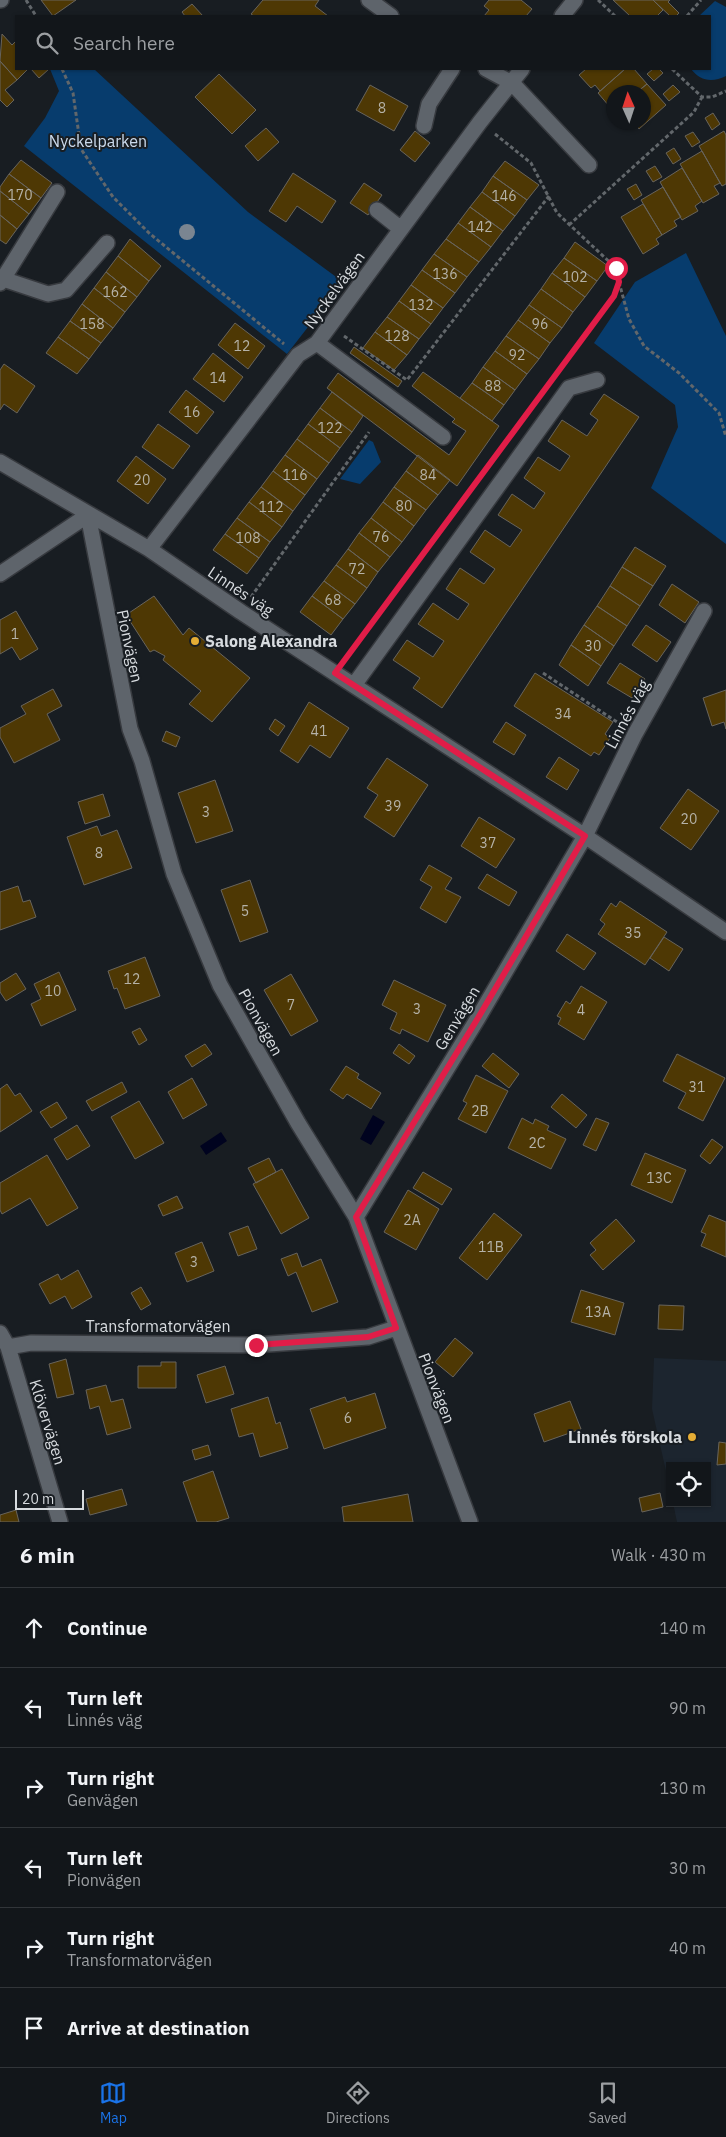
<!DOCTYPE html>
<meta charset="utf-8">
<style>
body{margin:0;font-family:"IBM Plex Sans",sans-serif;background:#1b1f23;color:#f1f3f6}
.controls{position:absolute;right:15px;bottom:15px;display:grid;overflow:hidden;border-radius:0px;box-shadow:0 1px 4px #0004}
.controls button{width:45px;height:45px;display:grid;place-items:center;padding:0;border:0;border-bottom:1px solid #313539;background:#12161a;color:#f1f3f6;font:25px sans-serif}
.compass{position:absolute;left:606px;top:85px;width:45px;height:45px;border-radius:50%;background:#12161a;box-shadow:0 1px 4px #0004;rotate:357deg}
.scale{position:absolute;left:15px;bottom:12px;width:69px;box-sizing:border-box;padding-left:5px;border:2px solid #d7dbdf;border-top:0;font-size:14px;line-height:18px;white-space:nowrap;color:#d7dbdf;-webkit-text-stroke:4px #181d22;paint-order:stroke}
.stop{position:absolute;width:15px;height:15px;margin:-11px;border:4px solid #e11d48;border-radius:50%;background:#fff}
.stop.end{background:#e11d48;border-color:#fff;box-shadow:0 1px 5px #0008}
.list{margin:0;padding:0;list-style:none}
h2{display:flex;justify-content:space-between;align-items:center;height:65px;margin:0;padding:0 20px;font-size:21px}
h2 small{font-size:16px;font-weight:400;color:#9c9fa2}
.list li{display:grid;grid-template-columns:32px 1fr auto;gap:15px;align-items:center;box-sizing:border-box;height:80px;padding:0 20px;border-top:1px solid #313539}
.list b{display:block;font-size:19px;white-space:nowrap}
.list p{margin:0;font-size:16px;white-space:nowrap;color:#9c9fa2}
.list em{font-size:16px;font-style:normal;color:#9c9fa2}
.icon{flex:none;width:28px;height:28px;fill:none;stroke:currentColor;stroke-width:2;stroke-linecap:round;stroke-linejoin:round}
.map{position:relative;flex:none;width:726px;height:1522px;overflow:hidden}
.search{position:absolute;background:#12161a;box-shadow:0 1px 4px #0004;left:15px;right:15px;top:15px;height:55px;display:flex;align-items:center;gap:12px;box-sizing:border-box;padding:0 18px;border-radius:0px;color:#9c9fa2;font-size:19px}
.sheet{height:545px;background:#12161a}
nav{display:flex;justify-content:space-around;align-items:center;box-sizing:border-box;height:70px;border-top:1px solid #313539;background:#12161a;font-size:14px;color:#9c9fa2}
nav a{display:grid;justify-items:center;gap:2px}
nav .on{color:#1a73e8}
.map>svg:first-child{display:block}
</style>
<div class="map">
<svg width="726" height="1522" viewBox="0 0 726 1522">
<rect width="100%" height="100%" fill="#181d22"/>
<!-- built -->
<path fill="#1c252f" d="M654,1358L726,1361V1522H677L673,1503H707V1466H670V1489L652,1409Z"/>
<!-- green -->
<path fill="#073c6d" d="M715,1L726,7V76C712,83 700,81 691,69H710V16H699Z
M50,69H94L248,212L343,282L287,354L24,146L45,118L59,91Z
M686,253L726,336V544L651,488L678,427L675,405L594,343L635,282Z
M369,440L373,442L381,462L360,484L340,479Z"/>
<!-- water -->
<path fill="#00031f" d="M373,1115L385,1122L371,1145L360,1139Z
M221,1132L227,1141L206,1155L200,1146Z"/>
<!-- building -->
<path fill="#4e3804" stroke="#68645c" d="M41,0H76L53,16Z
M263,0H319L315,6L328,16H254L251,14Z
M489,0H521L532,9L526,16H484L489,10L484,6Z
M613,0H653L663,10L657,16H630Z
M653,0H670L668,2L679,13L676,16H670Z
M192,4L203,16H185L182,12Z
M2,34L12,45L16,41V69H28L17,80L0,61Z
M0,61L17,80L5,90L14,100L7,107L0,100Z
M31,69H49L39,78Z
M586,69H625L600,91L595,85L591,88L579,75Z
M625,69H634L647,84L637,92H614V102L609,106L598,93Z
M653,69H659L663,73L654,81L647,74Z
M219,74L256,110L232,134L195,97Z
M647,84L666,105L639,129L634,122H644V92H637Z
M370,85L408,106L394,131L356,110Z
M673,85L680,92L669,101L663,94Z
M713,113L720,124L712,130L705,118Z
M266,128L279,142L258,161L245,146Z
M415,131L430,143L415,162L400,150Z
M724,131L726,135V184L722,186L699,146Z
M693,132L700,142L692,147L685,136Z
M674,148L681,159L673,164L666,153Z
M702,151L720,183L714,186L719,194L703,203L680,164Z
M21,160L52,183L41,198L9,174Z
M505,161L539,185L527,200L493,176Z
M655,166L662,177L653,182L646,171Z
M682,168L702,201L695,206L698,211L682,220L660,182Z
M293,173L336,201L322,223L297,206L286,222L269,211Z
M9,174L41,198L29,214L0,191V187Z
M493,176L527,200L515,216L482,192Z
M364,183L382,195L368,215L350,203Z
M636,184L642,195L634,200L627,189Z
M663,187L681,217L674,221L677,226L662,235L641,200Z
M0,191L29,214L17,229L0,215Z
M482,192L515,216L503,231L470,207Z
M643,204L662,235L656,239L659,244L643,254L621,217Z
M470,207L503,231L491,247L458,223Z
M0,215L17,229L6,244L0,240Z
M458,223L491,247L479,262L446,239Z
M130,239L161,266L149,281L118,256Z
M446,239L479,262L467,277L434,254Z
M575,242L608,266L597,281L564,258Z
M434,254L467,277L455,293L422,270Z
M118,256L149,281L137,297L106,272Z
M564,258L597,281L585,297L552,273Z
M422,270L455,293L443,308L411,285Z
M106,272L137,297L125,312L94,288Z
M552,273L585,297L573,312L541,289Z
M411,285L443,308L431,324L399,301Z
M94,288L125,312L113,328L82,304Z
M541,289L573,312L562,328L529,305Z
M399,301L431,324L419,339L387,317Z
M82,304L113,328L101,343L70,321Z
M529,305L562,328L550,343L518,320Z
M387,317L419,339L407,355L375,332Z
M518,320L550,343L539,359L506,336Z
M70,321L101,343L89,359L58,337Z
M235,323L265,346L248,369L218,345Z
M375,332L407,355L394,370L363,348Z
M506,336L539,359L527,374L495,351Z
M58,337L89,359L77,374L46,353Z
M354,347L402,381L398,387L350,353Z
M495,351L527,374L515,390L483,367Z
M213,353L243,377L224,402L193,379Z
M4,364L35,386L17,413L4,404L0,410V370Z
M483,367L515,390L504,405L472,383Z
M423,372L499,426L457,486L327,388L338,373L449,455L466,431L452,422L455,419L412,386Z
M472,383L504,405L492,421L460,398Z
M186,390L214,412L197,434L169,412Z
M332,392L363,416L352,432L320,408Z
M604,394L639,417L442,708L413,688L420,678L393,660L407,640L433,657L444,641L418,624L433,603L458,620L469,604L446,589L460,568L484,584L495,569L470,552L485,530L510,547L522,530L498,515L512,494L534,509L545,493L524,478L538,457L560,471L570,456L548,441L562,420L587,436L598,420L590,414Z
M320,408L352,432L340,448L308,424Z
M158,424L190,446L173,469L142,447Z
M308,424L340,448L329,463L297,439Z
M297,439L329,463L317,479L285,455Z
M285,455L317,479L305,495L273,471Z
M418,455L450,480L438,495L406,471Z
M136,456L166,479L148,504L117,481Z
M273,471L305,495L293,511L261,487Z
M406,471L438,495L426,510L394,487Z
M261,487L293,511L282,527L249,502Z
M394,487L426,510L414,526L383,502Z
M249,502L282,527L270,542L237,518Z
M383,502L414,526L402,542L371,518Z
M237,518L270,542L259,558L225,534Z
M371,518L402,542L390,557L359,533Z
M359,533L390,557L378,572L348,549Z
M225,534L259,558L247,574L213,550Z
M635,547L666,566L653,586L622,567Z
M348,549L378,572L367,588L336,565Z
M336,565L367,588L355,604L324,581Z
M622,567L653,586L640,606L610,586Z
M324,581L355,604L343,619L312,596Z
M672,584L699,602L685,623L659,605Z
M610,586L640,606L627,626L597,606Z
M154,596L183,635L189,628L250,678L212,722L189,704L201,691L163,660L165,656L154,650L150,652L126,615Z
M312,596L343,619L331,635L300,612Z
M597,606L627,626L614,646L584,625Z
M16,611L38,649L20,660L12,647L0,654V620Z
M584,625L614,646L601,666L571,645Z
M646,625L671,642L657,662L632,645Z
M571,645L601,666L588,686L559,665Z
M620,663L645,679L632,698L607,683Z
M535,673L613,722L605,734L610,738L599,755L594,752L591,756L514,706Z
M53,689L62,706L47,714L60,740L14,763L0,737V728L26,714L21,706Z
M726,690V729L724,722L712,726L703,698Z
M309,702L349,728L330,758L310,745L298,763L280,751Z
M275,719L285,726L278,736L269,729Z
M506,722L526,735L514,755L493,742Z
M166,731L180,737L176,747L162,741Z
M559,757L579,770L567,790L546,777Z
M387,758L428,785L394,837L364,817L378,795L367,788Z
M215,780L233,831L196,843L178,793Z
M688,789L719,811L691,850L660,828Z
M103,794L110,816L85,824L78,802Z
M479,817L515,839L496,868L461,846Z
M97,826L101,836L117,830L132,868L84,885L67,837Z
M429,865L452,878L445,889L461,897L446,923L420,908L432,887L420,880Z
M487,874L517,892L509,906L478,888Z
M250,880L268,932L240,942L221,890Z
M18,886L23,902L30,900L36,917L0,930V892Z
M620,901L667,932L645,965L598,934L605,924L600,920L611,903L616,907Z
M567,934L596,953L584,970L556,951Z
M664,937L683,949L669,971L650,958Z
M145,957L160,996L125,1009L117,988L114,989L108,971Z
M59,972L76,1010L41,1026L31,1004L41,999L34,984Z
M16,973L26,989L6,1001L0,992V983Z
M291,974L318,1021L291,1036L264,990Z
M394,980L446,1005L428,1042L402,1029L400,1034L390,1029L397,1013L382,1005Z
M581,986L607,1002L584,1040L558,1024L561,1018L557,1016L566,1001L570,1004Z
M140,1028L147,1040L139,1045L132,1032Z
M205,1044L212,1054L192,1067L185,1056Z
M399,1044L415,1056L409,1064L393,1053Z
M493,1053L519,1074L509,1088L482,1066Z
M677,1054L725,1078L703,1121L678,1108L686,1093L663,1081Z
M346,1066L359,1074L357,1078L381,1093L371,1109L347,1094L343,1099L330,1090Z
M476,1075L508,1091L486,1133L458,1119L467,1103L463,1101Z
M192,1078L207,1105L183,1119L168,1092Z
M122,1082L127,1092L92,1111L86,1101Z
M7,1084L15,1096L20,1093L32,1111L0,1132V1089Z
M562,1094L587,1115L576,1128L551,1107Z
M139,1101L164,1143L135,1159L111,1117Z
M57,1102L67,1118L51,1128L40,1112Z
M522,1118L533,1124L535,1119L549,1126L547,1130L566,1139L551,1169L508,1148Z
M596,1118L609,1123L596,1151L583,1145Z
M77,1125L90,1146L67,1160L54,1139Z
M712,1139L723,1147L710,1164L700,1156Z
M645,1153L686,1170L672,1203L631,1185Z
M47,1155L78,1208L47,1226L30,1198L2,1214L0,1210V1183Z
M269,1158L276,1172L256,1183L248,1168Z
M282,1169L309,1218L281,1234L253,1184Z
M423,1172L452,1189L442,1205L413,1188Z
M408,1190L439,1209L416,1250L384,1232Z
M177,1196L183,1208L163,1216L158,1205Z
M494,1213L522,1235L487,1280L459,1258Z
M709,1215L726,1222V1257L701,1246L706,1234L701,1232Z
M616,1219L635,1241L603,1270L590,1255L596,1250L590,1243Z
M248,1226L257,1249L238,1256L229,1233Z
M202,1242L214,1271L187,1282L175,1253Z
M297,1253L302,1267L321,1259L338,1302L312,1312L296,1272L288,1276L281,1259Z
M78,1270L92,1297L72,1309L65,1296L50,1304L39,1284L58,1274L61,1280Z
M141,1287L151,1304L141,1310L131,1293Z
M581,1290L624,1303L615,1335L571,1322Z
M659,1305L684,1306L683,1330L658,1329Z
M455,1338L473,1353L453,1377L435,1362Z
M66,1359L74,1394L57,1398L49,1364Z
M161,1362H176V1388H138V1366H161Z
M225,1366L234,1394L206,1403L197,1375Z
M106,1385L111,1402L123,1399L131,1428L107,1435L99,1406L90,1409L86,1390Z
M375,1393L386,1428L324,1449L310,1409L345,1397L347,1402Z
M268,1397L276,1424L280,1422L288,1448L260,1457L253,1433L239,1437L231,1409Z
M570,1401L581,1429L544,1442L534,1414Z
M719,1442L726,1443V1464L717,1465Z
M208,1445L211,1455L195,1460L192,1450Z
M213,1471L229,1518L216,1522H197L183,1482Z
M122,1489L127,1505L90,1515L86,1499Z
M660,1493L663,1507L642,1512L639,1498Z
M408,1494L413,1522H344L342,1507Z
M16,1510L19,1522H0V1515Z"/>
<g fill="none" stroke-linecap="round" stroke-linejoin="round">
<defs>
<path id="minor" d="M0,0H1
M369,0L391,16
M562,16L575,0
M486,69L512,83L589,165
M424,126L429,104L452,69
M377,210L401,229
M3,279L57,192
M0,283L3,279L48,294L66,290L107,243
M317,343L443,437
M0,462L149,549L241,612L585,836L726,932
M149,549L298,355L317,343L480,122L522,69
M0,574L88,515L130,729L142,761L174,874L220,985L298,1123L356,1217L470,1522
M354,685L569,388L597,380
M356,1217L478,1018L585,836L635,734L704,611
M0,1333L8,1347L60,1522
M8,1347L31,1343L255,1345L368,1337L396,1328"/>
</defs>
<!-- minor casing -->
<use href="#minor" stroke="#373a3f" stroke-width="18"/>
<!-- path -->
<path stroke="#62676b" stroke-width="3" stroke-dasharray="4 2.5" stroke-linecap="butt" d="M26,0L36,16
M598,0L615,16
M687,16L701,0
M62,69L73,93L81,149L113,197L149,233L284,344
M672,69L702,97H712L726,91
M495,134L531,163L557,213L616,268L619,282L614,296L558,371
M569,225L694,112L702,97
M619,282L629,319L644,346L679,373L719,413L726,437
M344,336L407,380L549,196
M251,597L369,432
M346,658L410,571
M543,673L620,724"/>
<!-- minor -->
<use href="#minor" stroke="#5e646b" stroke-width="15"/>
</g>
<!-- trees -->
<circle fill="#7a8591" cx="187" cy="232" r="8"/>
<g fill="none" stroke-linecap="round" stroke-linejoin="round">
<!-- route -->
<path stroke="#e11d48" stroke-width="6" d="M256,1345L368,1337L396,1328L356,1217L478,1018L585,836L335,673L614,296L619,282L616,268"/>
</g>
<!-- markers -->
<g fill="#e5ad35" stroke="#181d22" stroke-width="2">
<circle cx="195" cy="641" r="5"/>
<circle cx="692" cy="1437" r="5"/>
</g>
<g text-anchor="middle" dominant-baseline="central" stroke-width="4" stroke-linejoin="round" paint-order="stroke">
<!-- number labels -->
<g font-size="14" fill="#b5b2a8">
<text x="382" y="108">8</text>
<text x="20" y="195">170</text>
<text x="504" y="196">146</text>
<text x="480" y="227">142</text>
<text x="445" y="274">136</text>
<text x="575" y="277">102</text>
<text x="115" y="292">162</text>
<text x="421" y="305">132</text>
<text x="92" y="324">158</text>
<text x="540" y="324">96</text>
<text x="397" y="336">128</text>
<text x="242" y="346">12</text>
<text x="517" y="355">92</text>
<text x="218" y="378">14</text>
<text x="493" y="386">88</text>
<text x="192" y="412">16</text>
<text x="330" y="428">122</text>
<text x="295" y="475">116</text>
<text x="428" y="475">84</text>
<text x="142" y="480">20</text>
<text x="404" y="506">80</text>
<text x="271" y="507">112</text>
<text x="381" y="537">76</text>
<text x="248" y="538">108</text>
<text x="357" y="569">72</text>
<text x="333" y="600">68</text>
<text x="15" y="634">1</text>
<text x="593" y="646">30</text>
<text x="563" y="714">34</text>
<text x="319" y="731">41</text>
<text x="393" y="806">39</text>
<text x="206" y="812">3</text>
<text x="689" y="819">20</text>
<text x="488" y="843">37</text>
<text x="99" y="853">8</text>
<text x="245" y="911">5</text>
<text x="633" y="933">35</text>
<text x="132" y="979">12</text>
<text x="53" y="991">10</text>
<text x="291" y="1005">7</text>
<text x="417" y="1009">3</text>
<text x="581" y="1010">4</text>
<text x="697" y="1087">31</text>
<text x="480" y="1111">2B</text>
<text x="537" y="1143">2C</text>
<text x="659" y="1178">13C</text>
<text x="412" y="1220">2A</text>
<text x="491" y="1247">11B</text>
<text x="194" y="1262">3</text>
<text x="598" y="1312">13A</text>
<text x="348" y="1418">6</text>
</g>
<!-- park labels -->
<g font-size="16" fill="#cbdaec" stroke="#181d22">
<text x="98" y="141">Nyckelparken</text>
</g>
<!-- street labels -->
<g font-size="16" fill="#d7dbdf" stroke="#181d22">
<text transform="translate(334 290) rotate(-54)">Nyckelvägen</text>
<text transform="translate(241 591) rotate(34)">Linnés väg</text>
<text transform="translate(130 646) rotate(78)">Pionvägen</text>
<text transform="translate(627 714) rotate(-62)">Linnés väg</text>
<text transform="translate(457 1018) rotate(-59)">Genvägen</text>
<text transform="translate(261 1022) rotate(61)">Pionvägen</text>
<text x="158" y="1326">Transformatorvägen</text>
<text transform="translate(437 1388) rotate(69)">Pionvägen</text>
<text transform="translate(48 1422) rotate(73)">Klövervägen</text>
</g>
<!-- poi labels -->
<g font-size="16" font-weight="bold" fill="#d7dbdf" stroke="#181d22" text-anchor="start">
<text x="205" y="641">Salong Alexandra</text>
<text x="682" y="1437" text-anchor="end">Linnés förskola</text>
</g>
</g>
</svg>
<div class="controls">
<button><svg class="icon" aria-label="locate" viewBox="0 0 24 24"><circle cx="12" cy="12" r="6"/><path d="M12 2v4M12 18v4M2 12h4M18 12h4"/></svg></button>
</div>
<svg class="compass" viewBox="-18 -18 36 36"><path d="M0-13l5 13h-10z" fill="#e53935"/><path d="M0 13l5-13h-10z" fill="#9c9fa2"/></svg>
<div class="scale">20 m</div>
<div class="stop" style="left:616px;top:268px"></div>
<div class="stop end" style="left:256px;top:1345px"></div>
<div class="search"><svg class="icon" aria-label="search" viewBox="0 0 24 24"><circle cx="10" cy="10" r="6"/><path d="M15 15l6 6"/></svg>Search here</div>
</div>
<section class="sheet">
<h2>6 min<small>Walk · 430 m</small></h2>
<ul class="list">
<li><svg class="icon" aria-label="ahead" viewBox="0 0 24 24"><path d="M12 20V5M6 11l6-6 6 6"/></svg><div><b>Continue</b></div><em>140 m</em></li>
<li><svg class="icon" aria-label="left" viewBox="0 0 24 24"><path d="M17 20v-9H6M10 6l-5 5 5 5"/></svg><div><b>Turn left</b><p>Linnés väg</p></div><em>90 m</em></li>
<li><svg class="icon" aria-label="right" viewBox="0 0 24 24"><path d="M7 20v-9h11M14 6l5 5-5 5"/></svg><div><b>Turn right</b><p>Genvägen</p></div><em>130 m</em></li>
<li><svg class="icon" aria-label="left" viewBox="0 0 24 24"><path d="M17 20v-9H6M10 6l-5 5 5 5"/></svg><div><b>Turn left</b><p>Pionvägen</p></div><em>30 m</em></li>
<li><svg class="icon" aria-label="right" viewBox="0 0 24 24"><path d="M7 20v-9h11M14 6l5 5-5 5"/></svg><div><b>Turn right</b><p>Transformatorvägen</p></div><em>40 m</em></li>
<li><svg class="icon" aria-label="arrive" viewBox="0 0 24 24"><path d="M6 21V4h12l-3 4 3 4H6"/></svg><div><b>Arrive at destination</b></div></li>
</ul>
</section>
<nav>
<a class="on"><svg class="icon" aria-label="map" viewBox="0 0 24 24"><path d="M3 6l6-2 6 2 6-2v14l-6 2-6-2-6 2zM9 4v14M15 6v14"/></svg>Map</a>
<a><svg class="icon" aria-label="directions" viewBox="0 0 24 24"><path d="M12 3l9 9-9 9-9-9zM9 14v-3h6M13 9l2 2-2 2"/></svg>Directions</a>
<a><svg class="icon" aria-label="saved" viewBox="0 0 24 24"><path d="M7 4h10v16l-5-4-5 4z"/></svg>Saved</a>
</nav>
